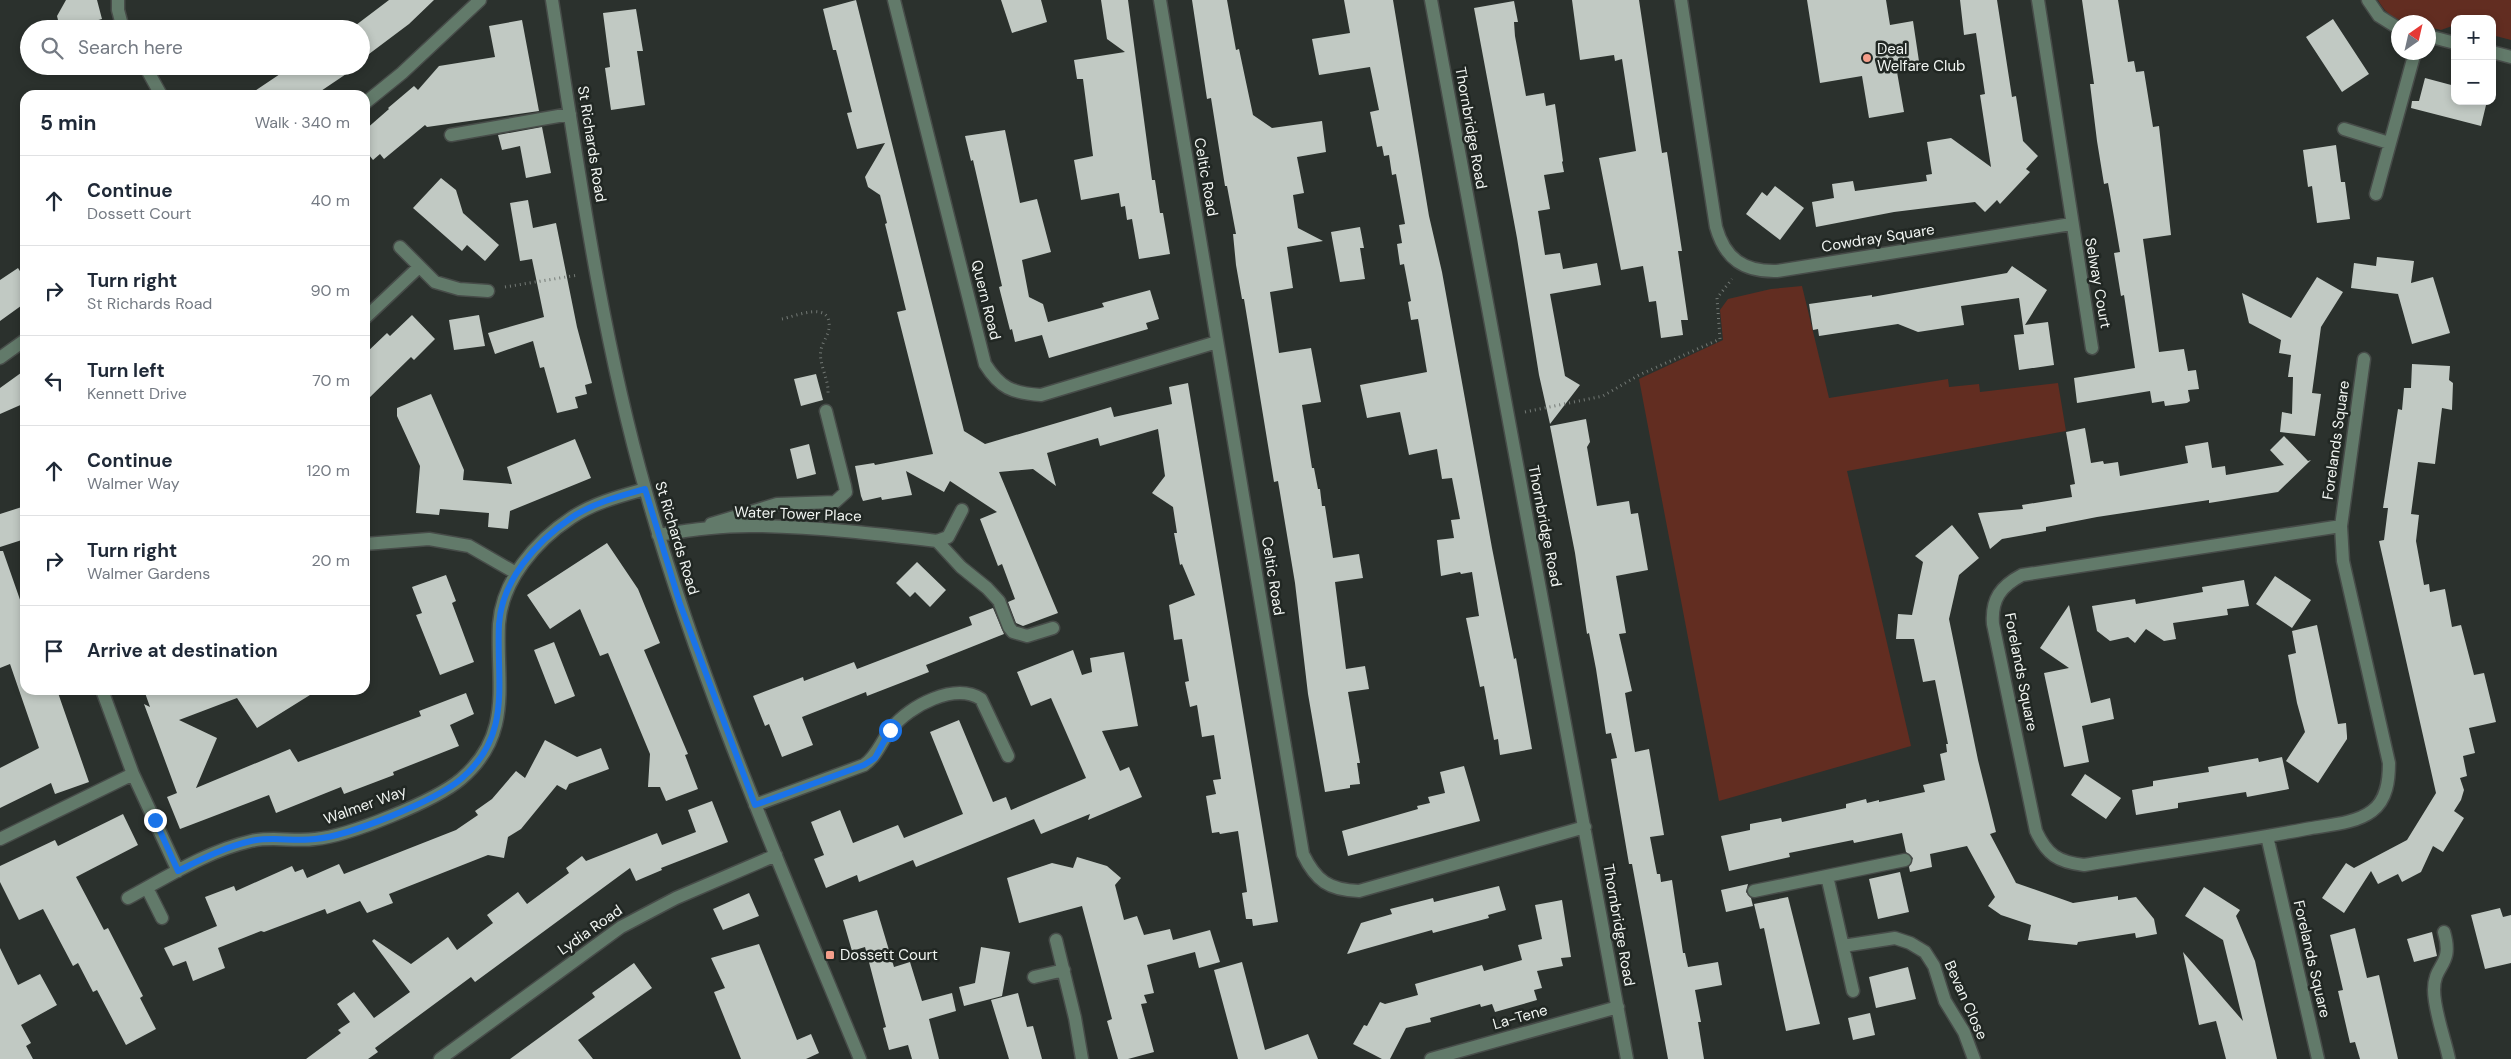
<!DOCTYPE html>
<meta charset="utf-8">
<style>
body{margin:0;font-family:"DM Sans",sans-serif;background:#f6f6f7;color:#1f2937}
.controls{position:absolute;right:15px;top:15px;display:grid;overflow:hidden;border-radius:10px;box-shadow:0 2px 8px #0003}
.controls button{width:45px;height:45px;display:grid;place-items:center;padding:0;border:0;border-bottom:1px solid #e0e1e3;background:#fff;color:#1f2937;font:25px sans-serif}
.compass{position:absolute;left:2391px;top:15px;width:45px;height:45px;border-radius:50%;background:#fff;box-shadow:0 2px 8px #0003;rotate:34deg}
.stop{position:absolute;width:15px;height:15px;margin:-11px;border:4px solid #1a73e8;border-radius:50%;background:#fff}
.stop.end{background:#1a73e8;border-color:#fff;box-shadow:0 1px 5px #0008}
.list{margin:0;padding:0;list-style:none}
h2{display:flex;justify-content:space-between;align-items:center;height:65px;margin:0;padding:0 20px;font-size:21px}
h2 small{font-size:16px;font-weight:400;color:#747a83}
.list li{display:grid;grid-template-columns:32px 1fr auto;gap:15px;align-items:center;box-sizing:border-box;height:90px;padding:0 20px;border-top:1px solid #e0e1e3}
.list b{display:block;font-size:19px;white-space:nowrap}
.list p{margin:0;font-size:16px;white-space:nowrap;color:#747a83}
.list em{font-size:16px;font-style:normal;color:#747a83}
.icon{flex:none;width:28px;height:28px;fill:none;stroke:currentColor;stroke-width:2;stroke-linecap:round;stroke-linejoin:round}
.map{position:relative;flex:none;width:2511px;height:1059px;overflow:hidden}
.search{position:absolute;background:#fff;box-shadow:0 2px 8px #0003;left:20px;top:20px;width:350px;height:55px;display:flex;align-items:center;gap:12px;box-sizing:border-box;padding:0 18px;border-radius:28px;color:#747a83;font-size:19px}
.panel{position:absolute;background:#fff;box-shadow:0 2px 8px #0003;left:20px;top:90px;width:350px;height:605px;border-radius:15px}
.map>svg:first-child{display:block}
</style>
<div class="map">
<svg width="2511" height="1059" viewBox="0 0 2511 1059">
<rect width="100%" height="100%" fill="#2b312d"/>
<!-- green -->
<path fill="#622d21" d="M2378,0H2511V40L2492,35V19H2455V25L2441,30L2429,27L2428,22C2405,22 2391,23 2378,0Z
M1802,286L1829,398L1948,379L1949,387L1979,384L1980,392L2058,383L2066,431L1847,471L1911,746L1719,801L1639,379L1723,340L1720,310L1728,299L1771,289Z"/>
<!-- building -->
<path fill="#c1c9c3" d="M66,0H97L102,19L88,23L89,29H68L59,24L57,16Z
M389,0H434L409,24L361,60V29L356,25Z
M856,0L964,431L985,444L1111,407L1114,417L1172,404L1169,387L1188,383L1278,922L1253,926L1252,919H1246L1242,893L1247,892L1238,831L1220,834L1219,832L1212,833L1206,796L1216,794L1213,780L1221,779L1214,735L1202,737L1197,705L1190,707L1185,682L1189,681L1182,639L1174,640L1169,605L1195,595L1182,564L1180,565L1174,533H1177L1173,507L1152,493L1165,476L1158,429L1100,446L1098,438L1047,453L1056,486L1033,469L999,472L1058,613L1023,626L1016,623L1008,602L1015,599L1002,564L998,566L980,519L997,512L950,481L944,492L906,471L912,495L882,500L881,497L863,501L861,496L855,466L874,463L875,465L933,454L897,312L906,310L885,224L887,223L880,195L868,187L865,177L885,143L857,149L847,113L852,112L836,50H833L823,9Z
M1001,0H1041L1047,22L1012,33Z
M1101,0H1128L1152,180H1155L1160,213H1163L1170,254L1139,259L1132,219L1127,220L1125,206L1121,207L1119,193L1081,200L1074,160L1093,156L1083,79H1077L1074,60L1125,52L1107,39Z
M1192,0H1227L1236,50L1239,49L1253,115L1272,128L1322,121L1326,152L1297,157L1304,193L1293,195L1298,228L1323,241L1287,247L1293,288L1270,292L1279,353L1311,348L1321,402L1302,405L1312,468H1314L1318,489H1320L1322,506H1325L1333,558L1359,554L1363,578L1335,582L1346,669L1365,666L1369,689L1348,692L1360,763H1357L1360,784L1350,785V788L1325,792L1308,694L1295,583L1278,481L1274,482L1244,299H1242L1236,265L1233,234H1236L1227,186H1225L1211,98L1207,99Z
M1344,0H1393L1429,216L1442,272L1492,548L1514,659L1516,658L1532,749L1500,755L1498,739L1494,740L1484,686L1480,687L1466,618L1479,616L1472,572L1461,574L1460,572L1441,576L1437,540L1454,538L1451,520L1460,519L1452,478L1442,479L1437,449L1409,455L1400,412L1367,418L1360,385L1427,372L1418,319L1411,320L1408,302L1411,301L1404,264L1400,265L1397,244L1402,243L1399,225L1405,224L1396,174L1392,175L1389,155L1384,156L1382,146L1377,147L1370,112L1379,110L1370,67L1319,75L1312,39L1350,33Z
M1572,0H1639L1662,153L1667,152L1682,251H1678L1688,320H1681L1683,335L1661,338L1656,301L1649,302L1643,266L1621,270L1599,158L1636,151L1622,59L1615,61L1614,55L1580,60Z
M1807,0H1886L1890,25L1913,21L1920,68L1897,72L1904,112L1869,118L1862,76L1820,83Z
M1960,0H1997L2012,97L2016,96L2023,141L2038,156L2026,169L2030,172L2000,204L1997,200L1985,212L1975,202L1894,212L1816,227L1812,202L1834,198L1832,184L1853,181L1855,191L1927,181L1926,175L1932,174L1927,142L1951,138L1991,167L1980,95L1985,94L1976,33L1964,35Z
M2082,0H2118L2128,62L2134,61L2136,72L2144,71L2153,127L2159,126L2171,235L2143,239L2159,352L2184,349L2188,371L2196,370L2199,389L2188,390L2190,401L2187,403L2165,406L2164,401L2152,403L2150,391L2077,403L2074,378L2135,368L2124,295L2121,296L2114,253L2120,252L2114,217L2108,183L2104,184L2097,141L2090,84H2094Z
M1514,1L1518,22H1514L1515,36L1526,96L1544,93L1546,106L1555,104L1563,161L1562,162L1564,172L1544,175L1550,209L1538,211L1545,255L1560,253L1563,269L1597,263L1601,285L1550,294L1565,376L1580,385L1550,424L1539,375L1517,238L1474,8Z
M636,9L643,51H637L645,105L611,110L605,68L610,67L603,13Z
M2333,19L2369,74L2342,92L2306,37Z
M522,20L539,111L427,127L425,125L384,159L380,154L373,160L365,150V130L389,109L388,108L414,86L418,90L439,66L495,57L489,26Z
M304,66H358L315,95H249L286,70L290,75Z
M2425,78L2455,86V101H2487L2481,126L2411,108L2412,101H2419Z
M542,127L551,173L526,178L520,146L502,150L498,135Z
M1005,130L1020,203L1037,199L1051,252L1022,260L1029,297L1043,304L1048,322L1104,307L1102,303L1150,290L1159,319L1146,323L1148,329L1049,358L1042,335L1015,342L1012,329L1010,330L999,287L1002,286L973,160L971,161L965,136Z
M2336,145L2341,182H2345L2350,219L2317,223L2312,186L2308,187L2303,150Z
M441,178L456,190L463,213L499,245L485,261L467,245L462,251L413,208Z
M1775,186L1804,208L1780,240L1746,214L1762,192L1767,196Z
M528,200L533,228L556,223L577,327L592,383L585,385L587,394L575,397L578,408L557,413L544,367L540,368L533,341L495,354L488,333L544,317L532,259L520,261L510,203Z
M1360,227L1364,248H1360L1365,279L1340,282L1331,232Z
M2377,257L2414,261L2411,283L2433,277L2450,333L2412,344L2398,294L2351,288L2354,263L2376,266Z
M2012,266L2047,290L2025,325L2048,322L2054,365L2019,370L2014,335L2024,334L2019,298L1961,306L1964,325L1918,332L1898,324L1819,336L1818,329L1813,330L1809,304L1872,295V297L2007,273Z
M18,268L25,279V303L0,321V280Z
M2317,277L2343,292L2321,327L2312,393L2321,394L2315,436L2280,432L2282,412L2292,414L2293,377H2288L2291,355L2279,353L2281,340L2249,323L2242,293L2291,318Z
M412,315L435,339L414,360L411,357L365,402V354L387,333L390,336Z
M479,315L485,346L454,350L449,320Z
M2412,364L2450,366L2449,380L2453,383L2452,410L2442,408L2435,464L2418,462L2411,514L2419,515L2416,541L2424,585L2429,584L2430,592L2445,589L2452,627L2461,625L2474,675L2484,673L2496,722L2469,728L2475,753L2463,756L2467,776L2460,778L2464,790L2461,800L2454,811L2464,818L2443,852L2433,846L2421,872L2402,882L2398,874L2378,884L2371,871L2344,913L2322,898L2346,863L2354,868L2407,840L2436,793L2379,541L2384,540L2388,508H2383L2398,409L2402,410L2404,388H2411Z
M25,370V403L0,414V388Z
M816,374L823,400L801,406L794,379Z
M431,394L464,470L463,480L512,484L507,467L575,439L591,478L510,511L508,529L488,527L489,513L440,509L439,515L416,513L420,466L397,416V408Z
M1586,419L1590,442L1587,447L1597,506L1629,501L1631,514L1638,513L1648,570L1616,576L1626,633L1619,634L1632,691L1625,693L1635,752L1649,749L1664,835L1650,837L1657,874H1660L1661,882L1672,880L1683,953H1685L1688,967L1718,962L1722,985L1695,990L1701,1022H1698L1704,1059H1668L1632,864H1629L1611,759L1617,758L1611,733L1606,734L1596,669L1589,633L1587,634L1575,553L1550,426Z
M2085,428L2091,463L2103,461L2104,464L2118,462L2120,476L2188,463L2185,446L2208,442L2212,468L2225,466L2226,475L2284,465L2270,450L2284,436L2308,461L2311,460L2278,492L2209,503V500L2097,517L2046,527V531L2002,539L1990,549L1978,513L2023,509L2022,505L2072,497L2070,485L2075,484L2066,432Z
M809,444L816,474L797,479L790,449Z
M25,506V539L0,547V514Z
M1952,525L1979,558L1959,575L1949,619L1978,760L1996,832L1990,834L2016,883L2073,903L2118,896V900L2136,897L2154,919L2157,934L2136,938L2135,933L2078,942L2077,945L2028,940L2031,925L2001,915L1988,906L1995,897L1967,846L1930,854L1932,867L1910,872L1909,867L1913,858L1906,852L1902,833L1854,843L1853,840L1789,853L1790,857L1729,871L1721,836L1750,830V824L1781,818L1782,822L1846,808V804L1866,799L1867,803L1879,800V802L1925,792L1923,785L1945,780L1940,754L1947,752L1946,744H1948L1935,680L1923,682L1914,639H1896L1898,614L1912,615L1923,562L1915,556Z
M607,543L638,589L660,643L644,650L688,754L685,755L698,789L666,801L660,787H648L650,754L608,653L600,656L580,609L550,629L527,595Z
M0,551H3L25,614V690H57L89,782L55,794L51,783L0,808V768L39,748L10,664L0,668Z
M917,562L946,590L930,607L915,592L910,597L896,583Z
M446,575L456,601L452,603L474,662L440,675L416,615L422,613L412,587Z
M2275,576L2311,600L2292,628L2256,604Z
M2244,580L2249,606L2227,609L2228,615L2173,623L2176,639L2164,641L2146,629L2135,643L2128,637L2110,641L2097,631L2092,606L2135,599L2136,604L2203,592L2202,587Z
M2069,605L2091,703L2110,698L2114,719L2082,726L2089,762L2064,767L2044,673L2069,668L2040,648Z
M993,608L1004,634L926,665L929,672L867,696L866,692L802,717L813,745L782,757L769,724L765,726L753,696L803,677L804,681L854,662L857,669L972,625L969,617Z
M2317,625L2338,724L2346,723L2347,736V739L2318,783L2286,761L2305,732L2297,703L2288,655L2296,653L2292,631Z
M554,642L575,696L555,704L534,650Z
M1073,650L1082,675L1092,672L1090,658L1124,652L1138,726L1102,731L1120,771L1129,767L1142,797L1088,820L1090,814L1041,834L1034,819L916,867L913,860L859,882L857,875L826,888L814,859L824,855L811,822L840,810L853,843L898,825L904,838L963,814L930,732L959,720L993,802L1006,797L1011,810L1086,778L1051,698L1031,706L1017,672Z
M144,690H318L257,728L237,698L179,720L217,738L196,788L290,749L298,762L421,716L419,711L466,693L474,714L450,725L459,746L393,772L394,775L344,794L341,787L276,813L269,795L180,829L167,797L177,793L144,704L150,707Z
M545,740L577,757L601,748L609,769L569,784L566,790L557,785L521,829L508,837L504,858L488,855L389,894L393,903L367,913L360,901L327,914L325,909L264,932L261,931L218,948L225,968L193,981L186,961L173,966L164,948L217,926L205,897L234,886L236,891L292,866L295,872L303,869L307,878L339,864L344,874L456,830L478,815L475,811L492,799L516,771L525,778Z
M2282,757L2289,789L2247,797L2246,792L2178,803V808L2136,815L2132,790L2153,786V781L2209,772L2208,767L2258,758L2259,762Z
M1464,766L1480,821L1348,856L1342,831L1418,809L1417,806L1430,803L1428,797L1445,793L1440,772Z
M2085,774L2121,798L2106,819L2071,795Z
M712,801L728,842L661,868L662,870L636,881L630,868L475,982L471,977L375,1048L378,1052L368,1059H306L341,1033L338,1030L350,1022L337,1004L354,992L374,1018L410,992L372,941L374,939L411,964L448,937L457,950L493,923L487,915L518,892L527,904L569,873L566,868L582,856L586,861L657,833L662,845L696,832L688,810Z
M123,814L138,845L76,877L104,930L108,928L143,996L140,998L156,1029L126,1045L97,990L93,992L78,963L73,966L43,909L19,920L0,882V866L55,840L58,846Z
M1077,857L1107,866L1121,878L1115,885L1124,920L1137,916L1144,935L1170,929L1173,940L1210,930L1220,962L1199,968L1195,952L1147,965L1154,993L1144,995L1147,1003L1141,1004L1154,1052L1128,1059H1118L1107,1021L1112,1019L1082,906L1019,923L1007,878L1052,863L1073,868Z
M1900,872L1909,912L1878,919L1869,879Z
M1748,884L1746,892L1751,898L1753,906L1726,912L1721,890Z
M1499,886L1506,910L1488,915L1489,918L1433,933L1432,930L1347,954L1361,923L1392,914L1390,909L1433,898L1434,902Z
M2204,887L2240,910L2236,916L2255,961L2277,1059H2226L2216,1021L2199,1025L2183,952L2243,1021L2223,940L2185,916Z
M749,893L759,916L723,930L713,909Z
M1788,897L1820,1024L1786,1031L1764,928L1760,929L1754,904Z
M1562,900L1571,957L1561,958L1563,966L1537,971L1542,988L1534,990L1537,1000L1495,1012L1492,1004L1481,1007L1480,1004L1430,1018L1431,1022L1406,1028L1390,1059H1382L1353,1044L1364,1025L1367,1026L1380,1002L1385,1004L1418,995L1415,984L1482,965L1484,971L1522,960L1518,945L1542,939L1535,905Z
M2500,908L2503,917L2511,915V963L2485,969L2471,915Z
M877,910L894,967L910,962L922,1001L952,993L956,1011L929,1019L939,1059H912L908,1045L889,1050L883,1028L886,1027L865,947L852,951L843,920Z
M2355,928L2367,978L2379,975L2398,1059H2360L2355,1042L2350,1043L2338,991L2343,990L2330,935Z
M2432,932L2437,956L2414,962L2407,939Z
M759,944L797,1040L811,1034L819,1053L806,1059H741L714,992L725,988L711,958Z
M981,947L1010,952L1002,996L964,1006L959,987L975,983Z
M0,948L18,985L40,974L57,1005L21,1025L31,1043L26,1046L33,1059H0Z
M1242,962L1265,1050L1308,1034L1318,1059H1238L1214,970Z
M634,963L652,988L578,1040L593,1059H510L595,997L592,993Z
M1908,967L1916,999L1876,1008L1869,977Z
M1018,993L1027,1027L1033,1026L1042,1059H1009L991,1000Z
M1870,1013L1875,1035L1853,1040L1848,1018Z"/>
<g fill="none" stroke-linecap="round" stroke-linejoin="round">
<defs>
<path id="minor" d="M118,0V10L123,29
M552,0C578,165 600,331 646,492C701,687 783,872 860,1059
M894,0L985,364C1000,388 1012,393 1041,395L1217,342
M1160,0L1303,854C1316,881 1329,890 1359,891L1585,827
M1431,0L1627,1059
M1681,0L1716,227C1725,259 1744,272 1777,271L2071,224
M2038,0L2092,348
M2368,0L2379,16L2398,28
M2428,36L2455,43
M2492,52L2511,57
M145,66L161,95
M365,103L402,73L480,0
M2344,129L2389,143
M451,135L570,114
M2376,194L2415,52
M400,247L435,282L459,289L488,291
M365,318L419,267
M0,358L25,340
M711,524L777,504L835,502L846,492L845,486L826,411
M2341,526L2022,575C2001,586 1991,599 1993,624L2036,831C2047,855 2058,862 2084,865C2158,853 2233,843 2306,829C2327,825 2355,824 2372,811C2387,800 2389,780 2389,763L2343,561L2341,526L2364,359
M658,535C691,530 725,525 758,526C818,527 878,534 937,541L961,567L987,588L999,601L1009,627L1013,632L1027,636L1053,628
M937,541L948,537L962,510
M365,544L429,539L469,546L516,573
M102,690L133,774L178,871
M755,805L864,765C878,755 881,741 892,728C909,706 955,682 981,699L1008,756
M2267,836L2318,1059
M0,839L133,774
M1827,876L1905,860
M147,888L162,918
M1754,891L1827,876L1853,991
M128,898C167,877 207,851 251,841C273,836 294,842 315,839C349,836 435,801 461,779C514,734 496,683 499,624C502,580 536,541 571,518C593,503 620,496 645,489
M2444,932C2454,966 2434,963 2434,990C2434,1011 2445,1039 2449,1059
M1056,940L1075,1018L1082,1059
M1843,946L1895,938L1910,943L1925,952L1934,966L1945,1001L1964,1032L1974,1059
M1034,977L1064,970
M440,1059L621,927L676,898L776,855
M1431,1059L1618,1007"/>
</defs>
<!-- minor casing -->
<use href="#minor" stroke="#474c49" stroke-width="15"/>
<!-- path -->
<path stroke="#737975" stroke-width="3" stroke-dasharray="1 4" stroke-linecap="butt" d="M505,287L578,275
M782,319C796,316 832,300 829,328C828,336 822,343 821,350C818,363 829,379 828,393
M1525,412L1603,396L1639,375L1720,339L1717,298L1732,279"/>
<!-- minor -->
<use href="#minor" stroke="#627a6a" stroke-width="12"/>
</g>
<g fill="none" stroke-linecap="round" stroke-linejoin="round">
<!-- route -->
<path stroke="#1a73e8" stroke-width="6" d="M155,820L178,871C202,859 225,847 251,841C273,836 294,842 315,839C349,836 435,801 461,779C513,735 496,682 499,624C502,580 536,542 571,518C593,503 620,496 645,489L680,604L755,805L864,765L875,758L890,730"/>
</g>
<!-- markers -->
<g fill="#f49e8a" stroke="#212723" stroke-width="2">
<circle cx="1867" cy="58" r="5"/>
<rect x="825" y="950" width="10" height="10" rx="2.5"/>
</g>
<g text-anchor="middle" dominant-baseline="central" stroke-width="5" stroke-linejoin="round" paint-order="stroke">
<!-- poi labels -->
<g font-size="15" fill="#f1f5f2" stroke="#212723" text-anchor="start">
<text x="1877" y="49">Deal<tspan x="1877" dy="17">Welfare Club</tspan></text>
<text x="840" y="955">Dossett Court</text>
</g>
<!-- street labels -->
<g font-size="15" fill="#f1f5f2" stroke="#212723">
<text transform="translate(1471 128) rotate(80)">Thornbridge Road</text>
<text transform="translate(592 144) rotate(81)">St Richards Road</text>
<text transform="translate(1206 177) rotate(80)">Celtic Road</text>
<text transform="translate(1878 238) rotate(-9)">Cowdray Square</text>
<text transform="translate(2098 283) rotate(80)">Selway Court</text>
<text transform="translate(986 300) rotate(76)">Quern Road</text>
<text transform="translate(2336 440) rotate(-82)">Forelands Square</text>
<text transform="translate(798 514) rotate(2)">Water Tower Place</text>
<text transform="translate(1545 526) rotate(79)">Thornbridge Road</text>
<text transform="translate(677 538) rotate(73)">St Richards Road</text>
<text transform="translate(1273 576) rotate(81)">Celtic Road</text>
<text transform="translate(2021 672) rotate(79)">Forelands Square</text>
<text transform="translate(365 805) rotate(-20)">Walmer Way</text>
<text transform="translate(1619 925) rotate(80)">Thornbridge Road</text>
<text transform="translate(590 930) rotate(-35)">Lydia Road</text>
<text transform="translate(2312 959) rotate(77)">Forelands Square</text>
<text transform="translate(1966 1000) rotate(66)">Bevan Close</text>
<text transform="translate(1520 1017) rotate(-16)">La-Tene</text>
</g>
</g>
</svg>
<div class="controls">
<button>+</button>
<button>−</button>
</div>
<svg class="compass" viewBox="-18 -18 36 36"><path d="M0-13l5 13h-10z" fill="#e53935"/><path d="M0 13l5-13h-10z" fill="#747a83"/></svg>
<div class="stop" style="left:890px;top:730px"></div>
<div class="stop end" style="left:155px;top:820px"></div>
<div class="search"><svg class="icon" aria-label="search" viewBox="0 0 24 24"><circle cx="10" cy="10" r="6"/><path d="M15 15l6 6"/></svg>Search here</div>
<section class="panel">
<h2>5 min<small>Walk · 340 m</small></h2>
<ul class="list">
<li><svg class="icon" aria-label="ahead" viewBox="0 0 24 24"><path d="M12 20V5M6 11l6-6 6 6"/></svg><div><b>Continue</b><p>Dossett Court</p></div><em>40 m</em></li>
<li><svg class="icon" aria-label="right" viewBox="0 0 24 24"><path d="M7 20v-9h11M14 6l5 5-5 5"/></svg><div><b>Turn right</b><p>St Richards Road</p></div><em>90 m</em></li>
<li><svg class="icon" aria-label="left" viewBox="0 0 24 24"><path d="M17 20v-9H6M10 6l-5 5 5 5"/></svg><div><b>Turn left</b><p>Kennett Drive</p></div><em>70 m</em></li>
<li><svg class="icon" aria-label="ahead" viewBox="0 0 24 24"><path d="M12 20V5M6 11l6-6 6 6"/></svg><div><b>Continue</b><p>Walmer Way</p></div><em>120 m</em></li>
<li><svg class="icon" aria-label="right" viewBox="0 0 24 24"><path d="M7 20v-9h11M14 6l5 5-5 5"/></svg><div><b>Turn right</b><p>Walmer Gardens</p></div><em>20 m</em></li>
<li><svg class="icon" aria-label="arrive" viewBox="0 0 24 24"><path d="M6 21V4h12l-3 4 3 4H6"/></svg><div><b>Arrive at destination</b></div></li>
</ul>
</section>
</div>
